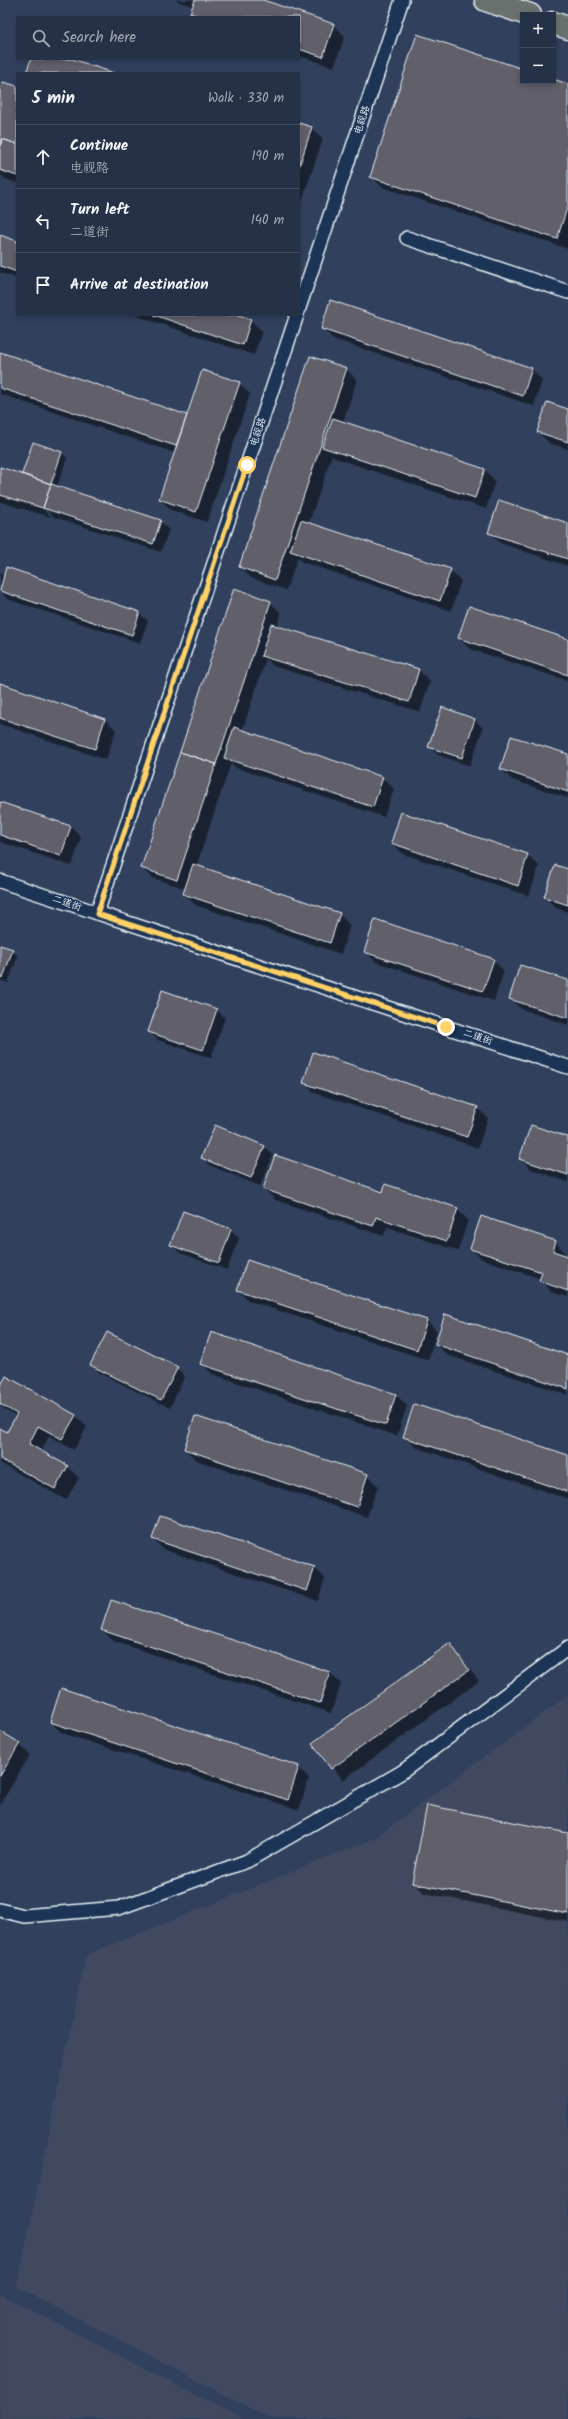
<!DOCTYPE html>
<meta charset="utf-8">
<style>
body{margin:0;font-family:Kalam,"LXGW WenKai TC",sans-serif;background:#313d51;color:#f1f3f6}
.controls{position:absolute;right:12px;top:12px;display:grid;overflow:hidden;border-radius:0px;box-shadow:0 2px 6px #0003}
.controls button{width:36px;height:36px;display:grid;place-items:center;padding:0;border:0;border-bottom:1px solid #424c5f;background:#253146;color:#f1f3f6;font:20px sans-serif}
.stop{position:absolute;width:12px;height:12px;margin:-9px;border:3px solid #ffd166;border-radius:50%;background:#fff}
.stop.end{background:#ffd166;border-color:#fff;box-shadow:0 1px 4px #0008}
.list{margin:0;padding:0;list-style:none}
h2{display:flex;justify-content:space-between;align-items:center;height:52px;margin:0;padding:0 16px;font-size:17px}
h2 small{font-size:13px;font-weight:400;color:#a3a9b3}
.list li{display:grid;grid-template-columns:26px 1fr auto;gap:12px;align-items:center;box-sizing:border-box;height:64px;padding:0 16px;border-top:1px solid #424c5f}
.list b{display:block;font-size:15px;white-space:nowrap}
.list p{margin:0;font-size:13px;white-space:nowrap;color:#a3a9b3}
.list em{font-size:13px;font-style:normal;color:#a3a9b3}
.icon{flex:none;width:22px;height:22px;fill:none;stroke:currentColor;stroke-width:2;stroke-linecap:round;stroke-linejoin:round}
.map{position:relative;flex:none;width:568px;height:2419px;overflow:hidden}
.search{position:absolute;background:#253146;box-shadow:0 2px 6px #0003;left:16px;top:16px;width:284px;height:44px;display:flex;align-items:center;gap:10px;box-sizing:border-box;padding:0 14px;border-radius:0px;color:#a3a9b3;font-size:15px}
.panel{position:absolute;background:#253146;box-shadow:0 2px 6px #0003;left:16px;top:72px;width:284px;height:244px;border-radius:0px}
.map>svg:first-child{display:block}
</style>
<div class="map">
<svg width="568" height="2419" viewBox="0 0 568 2419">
<rect width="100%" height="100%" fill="#31415d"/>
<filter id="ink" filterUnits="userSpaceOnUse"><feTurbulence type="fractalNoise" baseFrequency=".025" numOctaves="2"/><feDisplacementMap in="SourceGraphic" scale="8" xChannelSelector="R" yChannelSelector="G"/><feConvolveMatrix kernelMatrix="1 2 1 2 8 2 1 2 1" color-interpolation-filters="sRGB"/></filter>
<g filter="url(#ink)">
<!-- built -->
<path fill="#3f4a61" d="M568,1695V2419H271L17,2287L86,1955L375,1838Z
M0,2294L7,2298L243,2419H0Z"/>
<!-- shadow -->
<path fill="#0007" d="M174,0H260L334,25L345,36L334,67L299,56V17H196L192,13L194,7Z
M523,70V81L553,80L568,85V249L382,187L371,176Z
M17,88V183L5,179L0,174V93Z
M299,124L312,128L323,139L299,210Z
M0,236L17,242V278L0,273Z
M134,315H235L251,320L262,331L254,355Z
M322,328L531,369L542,380L534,406L333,339Z
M0,353L188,416L239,383L250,394L207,522L171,510L160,499L175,453L0,394Z
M346,369L357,380L343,422L485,470L495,481L486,509L335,458L332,455L309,523L450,570L461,581L451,611L302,562L298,557L286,590L251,578L240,567Z
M568,410V449L549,443L538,432Z
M62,453L67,458L57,487L160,521L169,530L161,552L54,517L44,507H41L51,517L0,502V469L27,478L24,474Z
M568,524V566L500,543L490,533Z
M0,573L4,577L139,613L148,621L140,643L7,599L0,591Z
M270,602L281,613L277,627L419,670L430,681L420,712L273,666L266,659L242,731L383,778L394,789L384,817L236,768L231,763L196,867L339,914L350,925L341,954L195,905L184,894L186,889L153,878L142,868Z
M459,638L568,640V681L470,649Z
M0,684L105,719L116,730L106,760L0,724Z
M474,719L483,728L470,766L438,755L430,747Z
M568,755V798L512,780L501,769Z
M0,803L71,826L81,837L72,866L0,842Z
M402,813L528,855L539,866L529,896L403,854L392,843Z
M568,870V912L556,908L545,897Z
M0,946L12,950L18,956L8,983L0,980Z
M365,951L493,960L504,971L494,1001L376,962Z
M568,981V1025L521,1009L510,998Z
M216,1009L225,1018L211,1058L158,1040L150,1032Z
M304,1082L477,1108L488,1118L478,1148L315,1093Z
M568,1138V1182L531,1169L520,1158Z
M264,1146L273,1155L260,1186L211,1166L203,1158Z
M264,1189L383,1193L457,1209L468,1220L458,1251L387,1227L384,1236L275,1200Z
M481,1218L556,1242L568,1257V1297L551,1292L541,1279L482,1259L471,1249Z
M231,1230L239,1238L227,1270L180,1253L171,1245Z
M238,1290L426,1320L437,1331L428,1360L249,1301Z
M436,1344L568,1356V1395L447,1355Z
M201,1363L396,1395L407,1406L397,1436L212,1374Z
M92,1364L177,1368L185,1376L170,1408L100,1373Z
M0,1389L76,1416L87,1427L74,1450L49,1436L41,1452L68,1467L79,1478L66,1500L0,1463V1429L7,1433L16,1417L0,1406Z
M404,1436L568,1456V1499L415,1447Z
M185,1449L367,1475L378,1486L367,1517L196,1460Z
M153,1539L314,1567L325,1578L318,1601L164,1550Z
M112,1601L330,1673L341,1684L331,1713L113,1641L102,1630Z
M450,1644L479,1681L343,1780L313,1743Z
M51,1722L298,1767L309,1778L299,1810L62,1733Z
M0,1732L19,1744L30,1755L0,1805Z
M568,1834V1922L424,1893L413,1882Z"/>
<!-- building -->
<path fill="#605e6b" stroke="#e8f1f8" d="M195,0H263L334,24L323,57L299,49V17H202L190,13Z
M417,34L523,69V81H553V79L568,84V205L557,239L370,177Z
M31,59H72L114,73H26Z
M3,82L17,86V144L2,139L0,147V89Z
M299,123L312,127L299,167Z
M2,139L17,144V176L0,170V147Z
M0,235L17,241V272L0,266Z
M330,300L532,368L523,396L321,329Z
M154,315H238L251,319L243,345Z
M0,352L187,415L176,446L0,388Z
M310,356L347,368L275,580L239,567Z
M202,370L240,382L196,512L159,499Z
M547,402L568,409V442L537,432Z
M333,418L485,469L475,498L322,447Z
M33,442L62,452L51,484L22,474Z
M0,467L51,484L43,508L0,495Z
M51,484L161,520L153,544L43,508Z
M499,500L568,523V559L488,533Z
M301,520L451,569L440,601L290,551Z
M6,567L140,612L132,635L0,591Z
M234,588L271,601L216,764L180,752Z
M469,606L568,639V675L458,638Z
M271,624L419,669L409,702L261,656Z
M0,683L105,719L95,749L0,718Z
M442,707L475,719L462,758L428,747Z
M234,727L383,777L373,807L224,758Z
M511,736L568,754V792L500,769Z
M180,752L216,764L177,880L141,868Z
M0,802L71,826L61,856L0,835Z
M401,812L528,854L518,886L391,843Z
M193,864L340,913L330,943L183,894Z
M555,865L568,869V905L544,897Z
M375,919L494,959L483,991L364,952Z
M0,945L13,949L3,978L0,977Z
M520,965L568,980V1018L509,999Z
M162,990L217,1009L203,1050L148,1032Z
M313,1052L478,1107L467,1137L303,1083Z
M215,1125L265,1146L251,1178L201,1158Z
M531,1125L568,1137V1175L519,1159Z
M275,1155L383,1192L385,1184L458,1208L447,1241L376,1217L373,1226L263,1189Z
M183,1211L231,1229L219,1263L170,1245Z
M481,1216L556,1241L553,1251L568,1256V1291L539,1281L542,1272L470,1249Z
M247,1260L427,1320L417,1350L237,1290Z
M445,1314L568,1355V1389L435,1344Z
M107,1332L178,1367L161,1400L90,1365Z
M211,1332L396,1394L386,1425L200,1364Z
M6,1376L76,1415L62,1439L38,1426L29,1444L68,1466L55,1489L0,1459V1428L7,1432L17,1414L0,1404V1387Z
M414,1404L568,1455V1492L403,1437Z
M195,1416L368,1474L357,1507L184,1449Z
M160,1516L315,1567L307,1591L152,1539Z
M111,1600L330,1672L320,1703L101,1630Z
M450,1643L469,1670L331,1769L312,1743Z
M61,1688L299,1766L288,1800L50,1722Z
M0,1731L20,1743L0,1776Z
M427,1805L568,1833V1914L412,1883Z"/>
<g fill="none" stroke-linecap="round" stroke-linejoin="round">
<defs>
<path id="minor" d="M407,238L568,292
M299,308L402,0
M0,881L568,1067
M97,913L297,315
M0,1910L24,1916L119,1908L247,1861L402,1772L568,1648"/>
<path id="trunk" d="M486,0L530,15
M553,23L568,28"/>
</defs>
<!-- minor casing -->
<use href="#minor" stroke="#e8f1f8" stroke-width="16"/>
<!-- trunk casing -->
<use href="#trunk" stroke="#e8f1f8" stroke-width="25"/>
<!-- minor -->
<use href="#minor" stroke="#1d3557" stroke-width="13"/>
<!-- trunk -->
<use href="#trunk" stroke="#6b706d" stroke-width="22"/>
</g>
</g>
<g fill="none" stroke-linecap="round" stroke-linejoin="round" filter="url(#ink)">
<!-- route -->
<path stroke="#ffd166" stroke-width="5" d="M247,465L97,914L446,1027"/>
</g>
<g text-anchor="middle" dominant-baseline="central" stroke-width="3" stroke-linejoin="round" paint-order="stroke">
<!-- street labels -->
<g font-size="10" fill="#e8f1f8" stroke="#1d3557">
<text transform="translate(362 120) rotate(-72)">电视路</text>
<text transform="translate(258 432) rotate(-72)">电视路</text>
<text transform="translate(67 903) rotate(19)">二道街</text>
<text transform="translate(478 1037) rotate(18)">二道街</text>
</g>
</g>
</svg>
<div class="controls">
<button>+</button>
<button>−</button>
</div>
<div class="stop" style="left:247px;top:465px"></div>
<div class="stop end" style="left:446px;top:1027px"></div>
<div class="search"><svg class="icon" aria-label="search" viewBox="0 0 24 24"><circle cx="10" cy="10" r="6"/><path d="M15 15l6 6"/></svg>Search here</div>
<section class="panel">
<h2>5 min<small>Walk · 330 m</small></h2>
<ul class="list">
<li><svg class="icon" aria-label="ahead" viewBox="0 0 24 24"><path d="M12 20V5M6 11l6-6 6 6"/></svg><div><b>Continue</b><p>电视路</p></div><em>190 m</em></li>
<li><svg class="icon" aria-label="left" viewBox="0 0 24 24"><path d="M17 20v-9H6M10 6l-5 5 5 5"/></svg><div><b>Turn left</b><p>二道街</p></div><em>140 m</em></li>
<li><svg class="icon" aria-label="arrive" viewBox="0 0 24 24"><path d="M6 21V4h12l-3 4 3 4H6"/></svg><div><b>Arrive at destination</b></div></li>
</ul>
</section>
</div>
